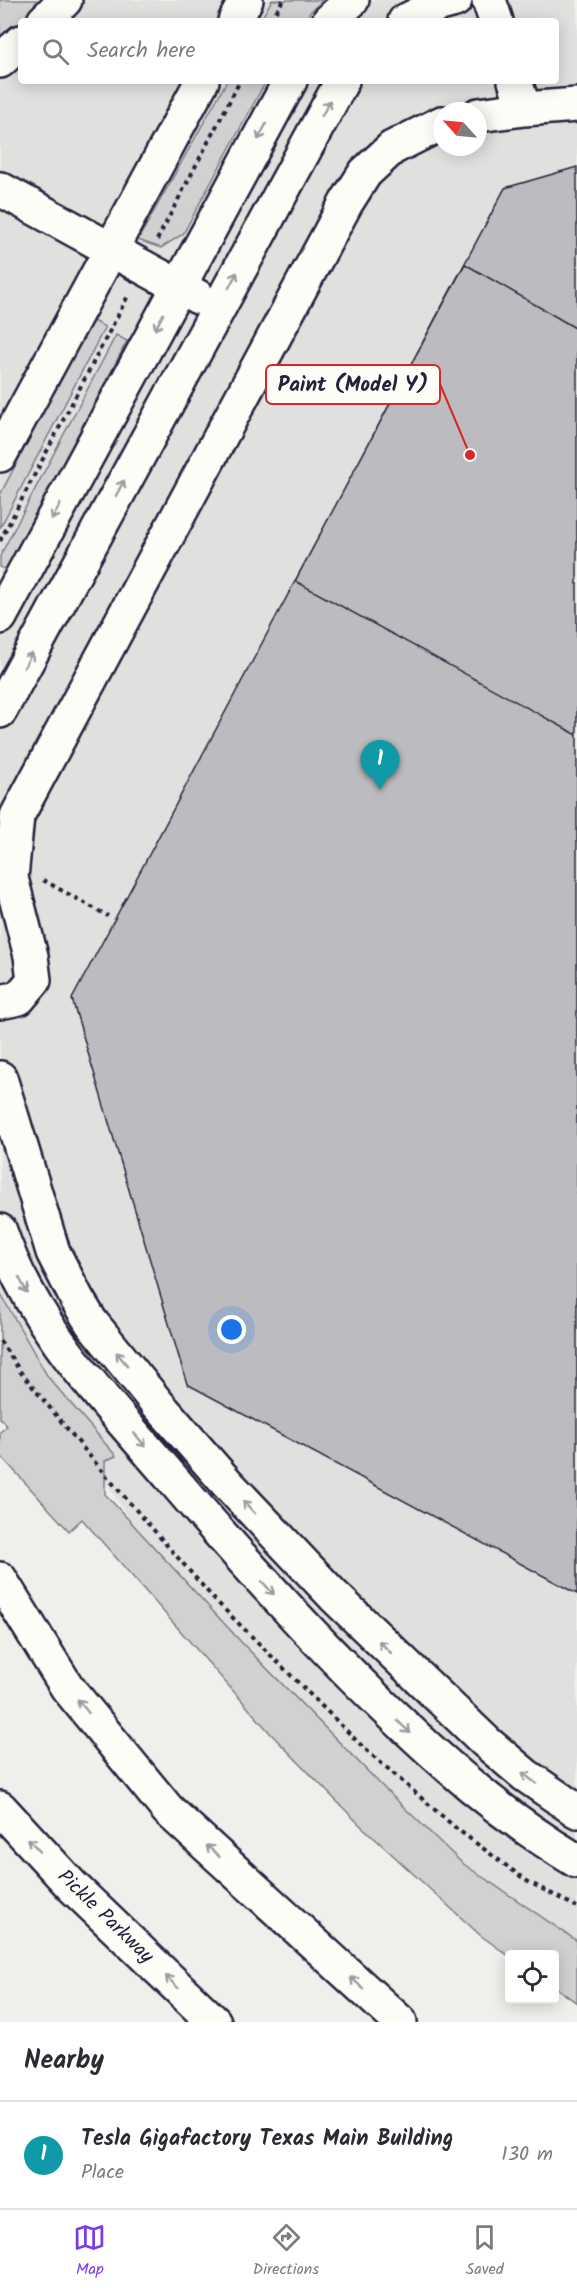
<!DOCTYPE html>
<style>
body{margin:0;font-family:Kalam,sans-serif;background:#f7f7f7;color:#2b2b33}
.controls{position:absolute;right:18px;bottom:18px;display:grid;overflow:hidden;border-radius:6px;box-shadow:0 3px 15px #0003}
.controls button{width:54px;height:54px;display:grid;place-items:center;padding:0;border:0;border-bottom:2px solid #e1e1e2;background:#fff;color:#2b2b33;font:30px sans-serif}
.compass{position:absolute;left:433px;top:102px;width:54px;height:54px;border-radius:50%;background:#fff;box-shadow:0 3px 15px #0003;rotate:297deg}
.you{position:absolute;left:232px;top:1330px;width:21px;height:21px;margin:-15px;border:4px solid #fff;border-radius:50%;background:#1a73e8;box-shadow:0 0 0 9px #1a73e833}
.badge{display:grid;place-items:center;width:39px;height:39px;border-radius:50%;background:#7c3aed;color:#fff;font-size:20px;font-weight:700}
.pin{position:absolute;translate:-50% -50px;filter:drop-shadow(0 2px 3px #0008)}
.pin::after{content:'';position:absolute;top:32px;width:21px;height:18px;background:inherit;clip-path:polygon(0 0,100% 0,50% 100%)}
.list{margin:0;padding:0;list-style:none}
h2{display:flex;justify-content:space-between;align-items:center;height:78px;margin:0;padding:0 24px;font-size:26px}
h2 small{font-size:20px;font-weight:400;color:#7c7c81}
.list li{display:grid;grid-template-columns:39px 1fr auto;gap:18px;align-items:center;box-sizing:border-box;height:108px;padding:0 24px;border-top:2px solid #e1e1e2}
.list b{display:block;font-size:22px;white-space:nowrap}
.list p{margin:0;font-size:20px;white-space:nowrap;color:#7c7c81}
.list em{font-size:20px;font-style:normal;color:#7c7c81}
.icon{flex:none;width:33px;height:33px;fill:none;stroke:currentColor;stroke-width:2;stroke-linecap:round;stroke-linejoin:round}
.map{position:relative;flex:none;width:577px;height:2022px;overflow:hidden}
.search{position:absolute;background:#fff;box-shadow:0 3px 15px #0003;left:18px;right:18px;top:18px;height:66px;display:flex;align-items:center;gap:15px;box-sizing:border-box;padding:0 21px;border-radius:6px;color:#7c7c81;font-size:22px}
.sheet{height:186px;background:#fff}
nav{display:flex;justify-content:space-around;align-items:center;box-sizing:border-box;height:84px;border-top:2px solid #e1e1e2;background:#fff;font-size:16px;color:#7c7c81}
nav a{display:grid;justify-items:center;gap:3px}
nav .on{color:#7c3aed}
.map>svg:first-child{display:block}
</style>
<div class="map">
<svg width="577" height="2022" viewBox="0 0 577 2022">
<rect width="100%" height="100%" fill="#f0efec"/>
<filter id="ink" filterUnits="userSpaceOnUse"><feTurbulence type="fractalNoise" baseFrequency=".0167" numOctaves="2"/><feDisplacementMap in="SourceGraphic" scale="12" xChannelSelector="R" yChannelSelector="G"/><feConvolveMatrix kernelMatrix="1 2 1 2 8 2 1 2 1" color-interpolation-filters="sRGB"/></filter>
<g filter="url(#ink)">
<!-- built -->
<path fill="#e0e0df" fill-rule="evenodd" d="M0,0H577V1967L367,1810L141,1537L0,1318ZM21,21H556V81H21ZM442,111H478V147H442Z"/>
<!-- green -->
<path fill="#d2d1d1" stroke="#7a7a86" stroke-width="1.5" d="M0,0H46L0,41Z
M272,0H323L310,12L304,21H260Z
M227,81H266L183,234L161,248L138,240Z
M91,320L105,327L0,528V495Z
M116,335L127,341L7,570L0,567V556Z
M0,1293L48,1377L116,1456L105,1461V1494L243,1644L386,1790L462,1863L577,1941V2003L555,1987L554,1954L509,1956L480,1935L359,1824L271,1734L82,1519L69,1531L0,1455V1432L7,1426L0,1418Z"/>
<!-- building -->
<path fill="#bcbcc0" stroke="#22223b" stroke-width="1.5" d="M577,167V1594L187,1384L72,999L505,188Z
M465,264L577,329V735L295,581Z"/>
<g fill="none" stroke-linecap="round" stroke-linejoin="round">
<defs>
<path id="minor" d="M489,0L496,21
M44,21L65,0
M235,21L246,0
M329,21L352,0
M405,21L440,4L455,0
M0,61L21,42
M515,81L524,109
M478,115L524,109L577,105
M0,189L198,297
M0,455L202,81
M0,617L290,81
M0,711L342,81
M0,1002L19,998L34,980L31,956L11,878L17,816L346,203L365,173L392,148L442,123
M0,1078L53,1252L77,1299L91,1322L157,1403L226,1482L334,1596L486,1742L525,1775L577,1811
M0,1231C33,1328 105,1400 170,1476C236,1553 303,1628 376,1699C440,1761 500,1815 577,1861"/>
<path id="highway" d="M0,1579L67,1687L168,1810L400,2022
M0,1808L72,1886L214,2022"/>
</defs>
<!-- minor casing -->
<use href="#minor" stroke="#22223b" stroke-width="38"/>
<!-- highway casing -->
<use href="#highway" stroke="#22223b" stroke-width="38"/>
<!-- path -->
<path stroke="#22223b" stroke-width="4" stroke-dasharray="4.5 4.5" stroke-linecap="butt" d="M276,12L283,0
M157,240L240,81
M0,541L129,294
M43,880L108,916
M0,1341L22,1374L108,1478L215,1600L364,1748L457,1829L527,1881L577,1907"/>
<!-- minor -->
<use href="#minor" stroke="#fdfcf7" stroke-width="33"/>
<!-- highway -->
<use href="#highway" stroke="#fdfcf7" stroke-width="33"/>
</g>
<!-- one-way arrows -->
<defs><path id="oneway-shaft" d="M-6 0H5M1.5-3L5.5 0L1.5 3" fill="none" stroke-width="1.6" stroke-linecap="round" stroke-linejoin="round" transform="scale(1.5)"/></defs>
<g stroke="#9a9aa2">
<use href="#oneway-shaft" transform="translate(326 108) rotate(-62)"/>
<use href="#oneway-shaft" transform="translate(262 132) rotate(118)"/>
<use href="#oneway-shaft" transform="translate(233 280) rotate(-62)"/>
<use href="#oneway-shaft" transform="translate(159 322) rotate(118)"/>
<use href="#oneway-shaft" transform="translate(120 488) rotate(-62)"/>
<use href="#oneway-shaft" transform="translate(56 512) rotate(118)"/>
<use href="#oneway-shaft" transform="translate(28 660) rotate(-62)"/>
<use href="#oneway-shaft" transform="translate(23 1285) rotate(63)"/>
<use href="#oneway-shaft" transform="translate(122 1359) rotate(-129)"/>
<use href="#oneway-shaft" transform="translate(140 1440) rotate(49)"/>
<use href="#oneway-shaft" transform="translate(249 1507) rotate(-132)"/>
<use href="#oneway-shaft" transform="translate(268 1588) rotate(48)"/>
<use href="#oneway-shaft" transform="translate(385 1647) rotate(-135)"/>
<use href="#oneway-shaft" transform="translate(83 1706) rotate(-129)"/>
<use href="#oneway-shaft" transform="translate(404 1727) rotate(44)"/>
<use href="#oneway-shaft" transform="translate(529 1778) rotate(-142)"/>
<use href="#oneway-shaft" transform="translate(34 1845) rotate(-132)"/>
<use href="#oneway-shaft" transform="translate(213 1851) rotate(-138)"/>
<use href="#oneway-shaft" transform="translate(172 1982) rotate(-136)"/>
<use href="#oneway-shaft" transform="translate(357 1983) rotate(-138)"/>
</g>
</g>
<g text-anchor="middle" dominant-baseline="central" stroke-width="4.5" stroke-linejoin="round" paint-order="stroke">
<!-- street labels -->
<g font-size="20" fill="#22223b" stroke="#fdfcf7">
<text transform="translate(105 1917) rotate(44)">Pickle Parkway</text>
</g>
</g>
<!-- callouts -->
<path fill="none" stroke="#d62828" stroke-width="2" d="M470 455L440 384"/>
<circle fill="#d62828" stroke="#fdfcf7" stroke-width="2" cx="470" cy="455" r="6"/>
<rect fill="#fdfcf7" stroke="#d62828" stroke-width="2" x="266" y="365" width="174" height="39" rx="6"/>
<g font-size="21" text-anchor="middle" font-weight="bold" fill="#22223b">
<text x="353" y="391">Paint (Model Y)</text>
</g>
</svg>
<div class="controls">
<button><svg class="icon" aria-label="locate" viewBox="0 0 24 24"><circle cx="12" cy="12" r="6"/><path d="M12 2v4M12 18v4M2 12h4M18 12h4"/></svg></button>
</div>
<svg class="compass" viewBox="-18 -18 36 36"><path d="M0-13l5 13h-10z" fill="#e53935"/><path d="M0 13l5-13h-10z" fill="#7c7c81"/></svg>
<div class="you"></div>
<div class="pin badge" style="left:380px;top:790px;background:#0f9aa8">1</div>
<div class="search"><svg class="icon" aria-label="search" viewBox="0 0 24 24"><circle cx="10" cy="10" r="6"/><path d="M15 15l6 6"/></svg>Search here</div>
</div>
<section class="sheet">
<h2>Nearby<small></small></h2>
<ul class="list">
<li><span class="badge" style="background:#0f9aa8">1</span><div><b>Tesla Gigafactory Texas Main Building</b><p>Place</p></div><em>130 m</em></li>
</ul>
</section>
<nav>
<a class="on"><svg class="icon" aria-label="map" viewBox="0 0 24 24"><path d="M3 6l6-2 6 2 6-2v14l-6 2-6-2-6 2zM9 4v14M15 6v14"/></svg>Map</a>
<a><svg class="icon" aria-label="directions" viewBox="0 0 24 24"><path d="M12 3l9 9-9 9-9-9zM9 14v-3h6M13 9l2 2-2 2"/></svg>Directions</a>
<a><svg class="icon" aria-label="saved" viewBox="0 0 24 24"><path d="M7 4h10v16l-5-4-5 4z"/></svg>Saved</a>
</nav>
